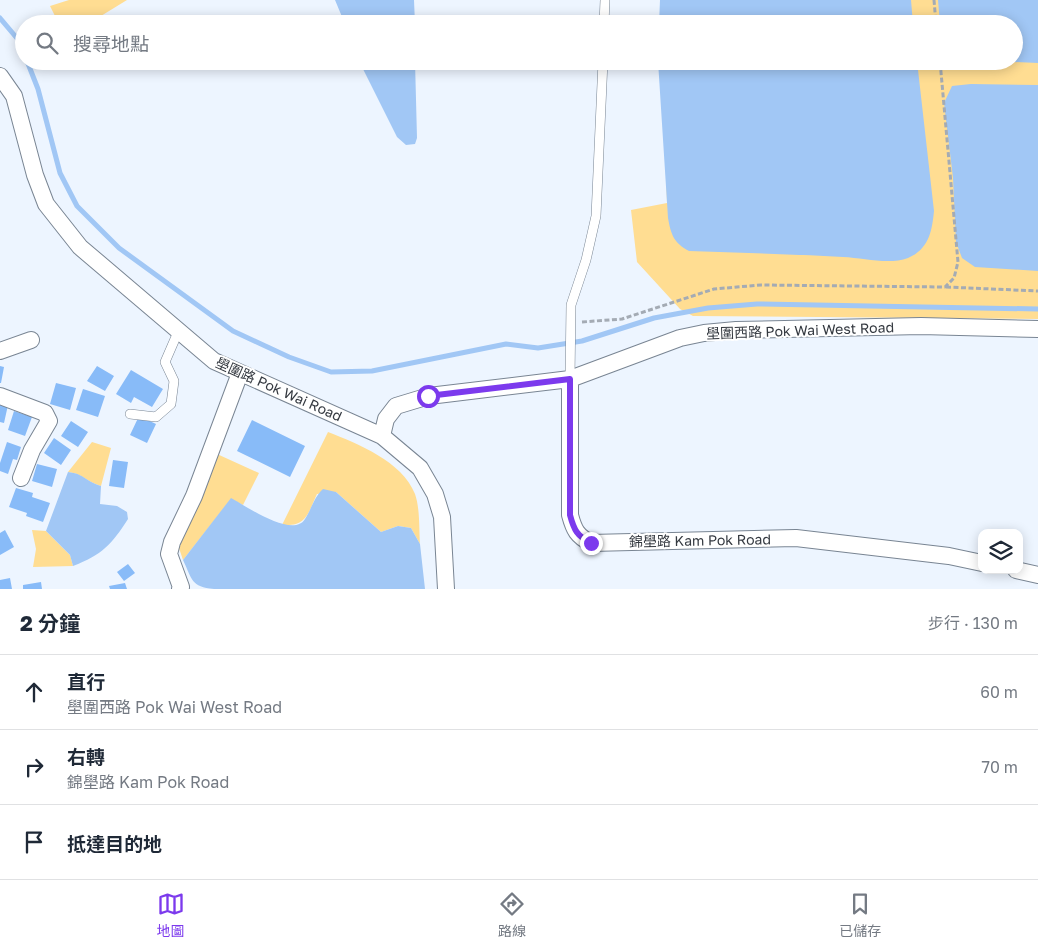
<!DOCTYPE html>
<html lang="zh-TW">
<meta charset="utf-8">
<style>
body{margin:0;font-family:"Golos Text","Noto Sans TC",sans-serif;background:#f2f2f3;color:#1f2937}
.controls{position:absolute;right:15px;bottom:15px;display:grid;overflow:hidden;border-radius:10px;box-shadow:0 2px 12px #0003}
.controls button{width:45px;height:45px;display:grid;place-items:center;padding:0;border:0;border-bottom:1px solid #e0e1e3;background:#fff;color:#1f2937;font:25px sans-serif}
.stop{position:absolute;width:15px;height:15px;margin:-11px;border:4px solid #7c3aed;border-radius:50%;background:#fff}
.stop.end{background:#7c3aed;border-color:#fff;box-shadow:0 1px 5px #0008}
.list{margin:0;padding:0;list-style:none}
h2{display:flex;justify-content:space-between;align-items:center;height:65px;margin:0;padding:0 20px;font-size:21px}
h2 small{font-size:16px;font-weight:400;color:#747a83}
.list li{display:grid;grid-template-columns:32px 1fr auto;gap:15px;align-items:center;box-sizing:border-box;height:75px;padding:0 20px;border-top:1px solid #e0e1e3}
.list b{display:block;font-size:19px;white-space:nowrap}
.list p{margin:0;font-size:16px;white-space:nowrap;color:#747a83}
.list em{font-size:16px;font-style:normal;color:#747a83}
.icon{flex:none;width:28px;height:28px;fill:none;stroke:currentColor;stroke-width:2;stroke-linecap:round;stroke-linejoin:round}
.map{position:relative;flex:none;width:1038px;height:589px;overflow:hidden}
.search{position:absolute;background:#fff;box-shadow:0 2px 12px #0003;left:15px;right:15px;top:15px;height:55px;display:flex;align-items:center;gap:12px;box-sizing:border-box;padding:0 18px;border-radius:28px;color:#747a83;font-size:19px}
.sheet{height:290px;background:#fff}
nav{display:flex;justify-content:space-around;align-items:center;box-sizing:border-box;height:70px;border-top:1px solid #e0e1e3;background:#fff;font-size:14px;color:#747a83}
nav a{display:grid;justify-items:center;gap:2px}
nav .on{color:#7c3aed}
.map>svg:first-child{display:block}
</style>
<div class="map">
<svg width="1038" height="589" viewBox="0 0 1038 589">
<rect width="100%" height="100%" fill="#edf5ff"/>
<!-- green -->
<path fill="#ffdd92" d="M69,0H127L96,19L86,18L74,24H59L50,6Z
M660,0H1038V319L693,316L680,309L637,262L631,210L667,203L662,61H1014V24H661Z
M328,432C358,444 402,461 415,494C420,508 419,529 420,544L411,528L398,526L381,532L336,492L317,494C308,513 307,527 282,525Z
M92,442L111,448L101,486C85,481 84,474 68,472Z
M217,454L259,473L243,505L231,499L183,560L178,545Z
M32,530L46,531L70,555L73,566L33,567L36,549Z"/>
<!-- water -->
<path fill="#a1c7f5" d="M335,0H414L415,24H345Z
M660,0H911L913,24H659Z
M938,0H1038V63L992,61L971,65L960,61H1014V24H940Z
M359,61H415L417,138L415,144L406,145L397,137Z
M658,61H917L934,211C932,231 929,249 908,258C889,265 864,258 843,257C792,254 741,253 689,251C674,243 671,235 668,218Z
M971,84L1038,85V271L975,267L962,258L956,242L953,178L944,103L952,86Z
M68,472C85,474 85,481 101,486L100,504L117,506L127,512L128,519C112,544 102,555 73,566L70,555L46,531Z
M323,489L336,492L381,532L398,526L411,528L420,544L425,589H214C191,587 192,579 183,560L231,498C246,506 293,539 305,519C312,508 314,497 323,489Z"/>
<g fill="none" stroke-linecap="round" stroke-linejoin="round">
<!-- stream -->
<path stroke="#a1c7f5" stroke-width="5" d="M0,18L21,43L24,51
M27,61L38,89L60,173L77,206L119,248L233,331L289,357L331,372L372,371L506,344L538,348L582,341L654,318L708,308L757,304L1038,309"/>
</g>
<!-- building -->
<path fill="#88bbf8" d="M0,366L4,367L1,383H0Z
M97,366L114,376L105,391L87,381Z
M131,370L163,389L152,407L134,397L131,403L116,394Z
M56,383L76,388L70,410L50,404Z
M83,389L105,396L98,417L76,410Z
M0,404L8,405L4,423L0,422Z
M14,411L32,417L25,436L8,430Z
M139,416L156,424L147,443L130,435Z
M252,420L305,446L290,477L237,451Z
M71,421L88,432L78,447L61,436Z
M54,438L71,450L61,465L44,453Z
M7,442L21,447L17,460L13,459L8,474L0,471V463Z
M113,460L128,462L124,488L109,486Z
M37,464L57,469L52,487L32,481Z
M16,488L33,493L32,497L50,503L43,522L26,516L27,513L9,507Z
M5,530L14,547L0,555V533Z
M128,564L135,573L124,581L117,572Z
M10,578L12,589H0V580Z
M41,582L42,589H23V585Z
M125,583L127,589H110L109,586Z"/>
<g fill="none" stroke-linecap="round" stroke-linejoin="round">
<defs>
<path id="lane" d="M604,24L605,0
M570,379L571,305L586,260L596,216L603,61
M130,414L156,417L171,404L174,381L165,362L178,332"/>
<path id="street" d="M0,76L14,96L35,175L46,204L80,247L214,361L382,436L420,468L435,494L442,517L446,589
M0,351L31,340
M570,379V515C574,530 577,536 591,543L796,538L949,556L982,563
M0,396L45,413L49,421L32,450L21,478
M382,436L386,419L396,406L429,396L570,379L680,338L704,333L736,330L921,326L1038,329
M1016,570L1038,575
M180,589L181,587L169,554L172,542L194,496L240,373"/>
</defs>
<!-- lane casing -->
<use href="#lane" stroke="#798593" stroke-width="10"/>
<!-- street casing -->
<use href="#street" stroke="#798593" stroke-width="18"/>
<!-- path -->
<path stroke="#a4abb4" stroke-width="3" stroke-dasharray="5 2.5" stroke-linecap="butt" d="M934,0L936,24
M946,287L1038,291
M582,322L622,319L714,289L761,285L945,287L954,278L958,262L940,61"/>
<!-- lane -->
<use href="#lane" stroke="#fff" stroke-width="9"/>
<!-- street -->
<use href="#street" stroke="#fff" stroke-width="16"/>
</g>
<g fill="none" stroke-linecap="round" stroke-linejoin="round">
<!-- route -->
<path stroke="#7c3aed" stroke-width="6" d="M428,396L570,379V515C574,530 577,536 591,543"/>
</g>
<g text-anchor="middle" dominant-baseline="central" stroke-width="4" stroke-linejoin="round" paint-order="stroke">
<!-- street labels -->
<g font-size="14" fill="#343940" stroke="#fff">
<text transform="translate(800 330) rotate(-2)">壆圍西路 Pok Wai West Road</text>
<text transform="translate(279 389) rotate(24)">壆圍路 Pok Wai Road</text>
<text transform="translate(700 540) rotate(-1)">錦壆路 Kam Pok Road</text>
</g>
</g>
</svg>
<div class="controls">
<button><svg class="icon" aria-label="layers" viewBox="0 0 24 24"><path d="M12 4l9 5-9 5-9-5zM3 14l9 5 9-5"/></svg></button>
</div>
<div class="stop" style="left:428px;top:396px"></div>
<div class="stop end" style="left:591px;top:543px"></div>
<div class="search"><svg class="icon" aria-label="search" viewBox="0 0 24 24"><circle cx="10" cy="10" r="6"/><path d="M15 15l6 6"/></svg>搜尋地點</div>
</div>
<section class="sheet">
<h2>2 分鐘<small>步行 · 130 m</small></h2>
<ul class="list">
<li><svg class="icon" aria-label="ahead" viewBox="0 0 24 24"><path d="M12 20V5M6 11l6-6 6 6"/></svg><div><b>直行</b><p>壆圍西路 Pok Wai West Road</p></div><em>60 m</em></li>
<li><svg class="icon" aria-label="right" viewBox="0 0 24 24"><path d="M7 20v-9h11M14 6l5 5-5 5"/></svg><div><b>右轉</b><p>錦壆路 Kam Pok Road</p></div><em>70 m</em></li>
<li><svg class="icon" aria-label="arrive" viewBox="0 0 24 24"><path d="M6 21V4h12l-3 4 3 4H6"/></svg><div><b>抵達目的地</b></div></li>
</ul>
</section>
<nav>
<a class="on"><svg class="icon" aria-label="map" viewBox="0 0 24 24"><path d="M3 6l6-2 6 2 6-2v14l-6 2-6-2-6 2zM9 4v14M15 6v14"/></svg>地圖</a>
<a><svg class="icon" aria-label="directions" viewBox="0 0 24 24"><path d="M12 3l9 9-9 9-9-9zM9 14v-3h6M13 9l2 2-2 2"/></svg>路線</a>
<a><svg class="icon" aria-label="saved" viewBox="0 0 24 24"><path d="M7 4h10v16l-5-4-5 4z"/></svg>已儲存</a>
</nav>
